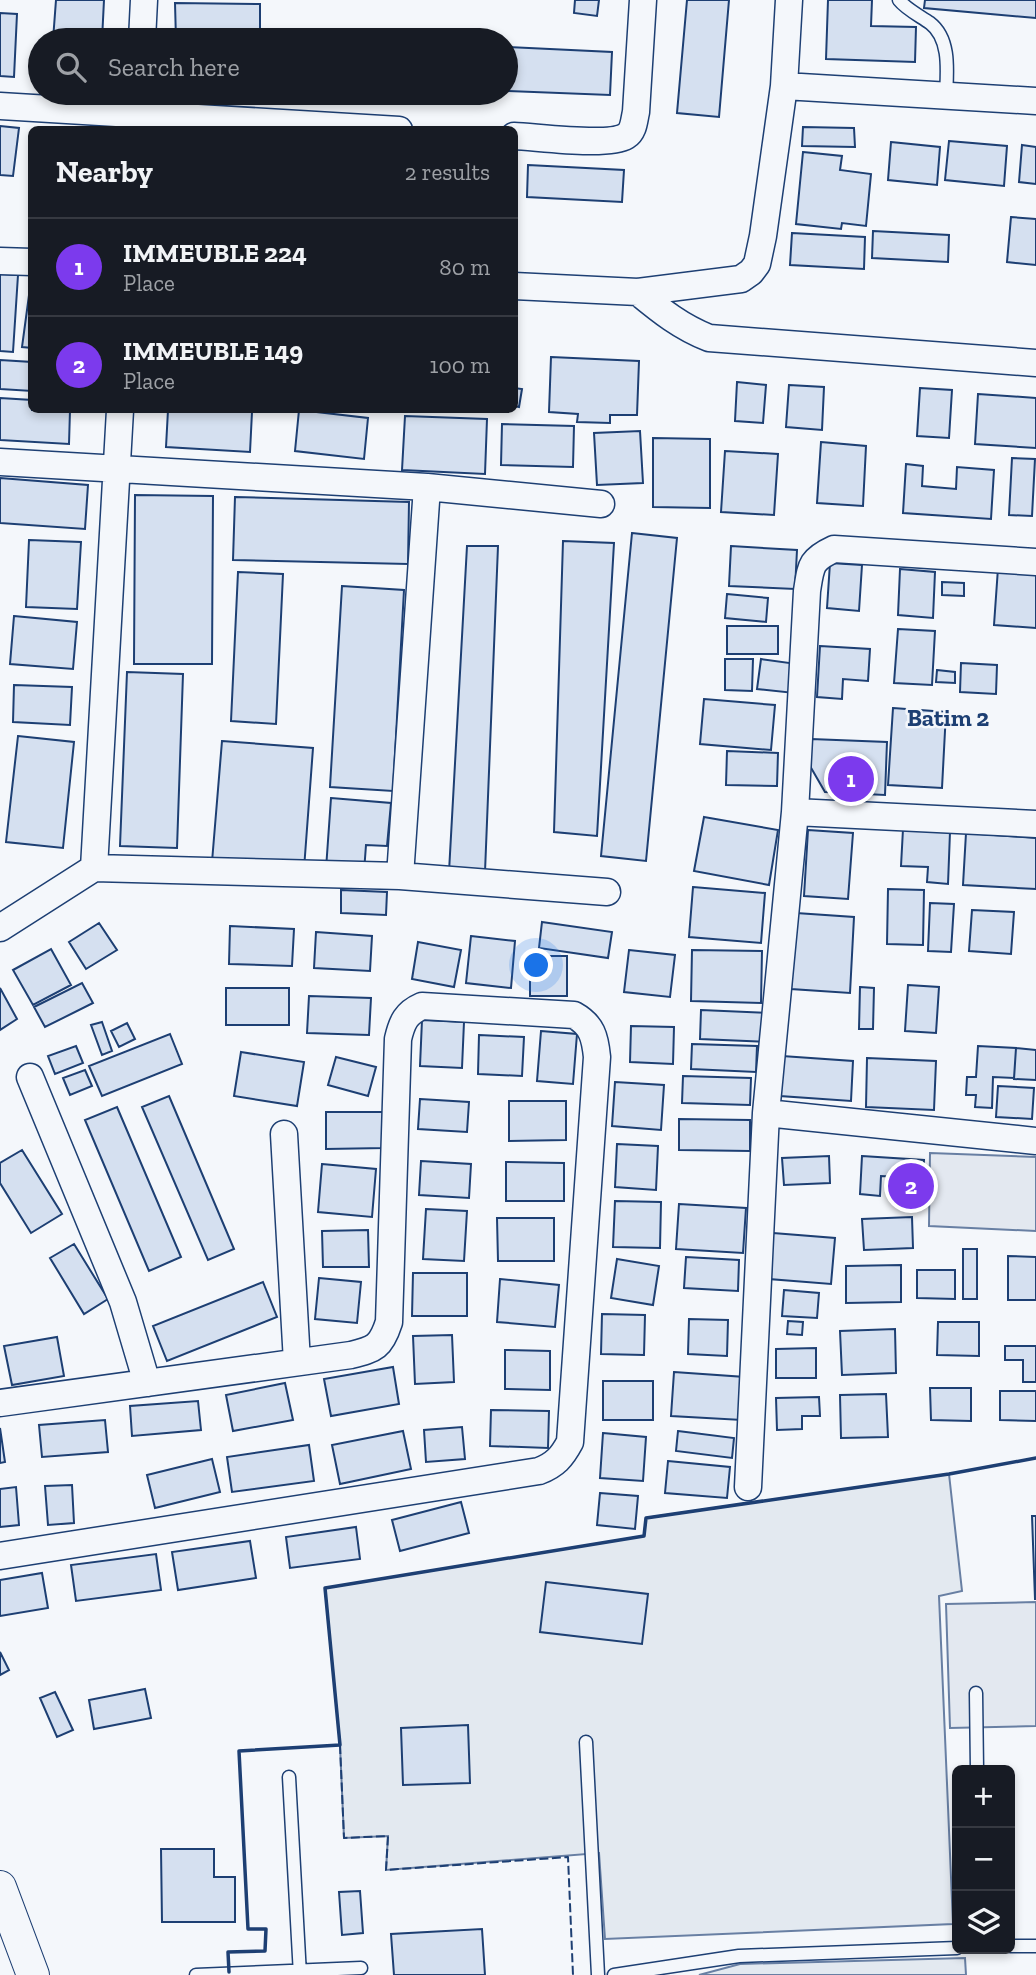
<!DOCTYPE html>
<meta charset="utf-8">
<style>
body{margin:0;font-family:"Zilla Slab",serif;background:#242831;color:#f1f3f6}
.controls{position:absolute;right:21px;bottom:21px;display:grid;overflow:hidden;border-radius:10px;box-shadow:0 4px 10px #0003}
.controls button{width:63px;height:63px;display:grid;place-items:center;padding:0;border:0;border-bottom:2px solid #363941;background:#171b24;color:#f1f3f6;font:35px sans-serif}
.you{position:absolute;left:537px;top:966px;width:24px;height:24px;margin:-18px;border:5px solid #fff;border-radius:50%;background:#1a73e8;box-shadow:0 0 0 10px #1a73e833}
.badge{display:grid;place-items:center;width:46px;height:46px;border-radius:50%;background:#7c3aed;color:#fff;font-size:23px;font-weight:700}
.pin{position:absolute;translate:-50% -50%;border:4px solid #fff;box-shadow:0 2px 7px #0006}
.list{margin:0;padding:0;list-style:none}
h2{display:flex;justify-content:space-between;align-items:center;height:91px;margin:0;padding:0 28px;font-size:30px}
h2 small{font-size:23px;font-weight:400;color:#9ea1a6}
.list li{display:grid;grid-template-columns:46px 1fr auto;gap:21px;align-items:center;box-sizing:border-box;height:98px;padding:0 28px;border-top:2px solid #363941}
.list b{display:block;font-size:26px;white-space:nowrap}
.list p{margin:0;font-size:23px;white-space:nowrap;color:#9ea1a6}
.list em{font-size:23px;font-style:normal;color:#9ea1a6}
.icon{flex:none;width:38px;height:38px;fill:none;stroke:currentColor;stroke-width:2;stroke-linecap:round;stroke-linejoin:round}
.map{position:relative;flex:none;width:1036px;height:1975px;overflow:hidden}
.search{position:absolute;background:#171b24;box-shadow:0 4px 10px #0003;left:28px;top:28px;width:490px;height:77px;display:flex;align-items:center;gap:18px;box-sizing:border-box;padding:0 24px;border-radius:38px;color:#9ea1a6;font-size:26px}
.panel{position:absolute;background:#171b24;box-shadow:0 4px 10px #0003;left:28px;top:126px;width:490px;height:287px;border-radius:10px}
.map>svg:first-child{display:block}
</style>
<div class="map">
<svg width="1036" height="1975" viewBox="0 0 1036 1975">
<rect width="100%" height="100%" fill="#f4f7fb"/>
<!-- green -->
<path fill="#e3e9f0" stroke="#687fa3" stroke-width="2" d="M949,1474L962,1591L939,1596L953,1924L605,1939L599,1853L386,1870L388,1836L344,1838L340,1745L325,1588L644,1536L646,1518Z
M965,1958L966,1975H699L740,1964Z"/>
<!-- parking -->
<path fill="#e3e8f0" stroke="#687fa3" stroke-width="2" d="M930,1153L1036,1157V1231L929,1226Z
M1036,1602V1726L950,1728L946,1604Z"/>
<!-- building -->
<path fill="#d5e0f0" stroke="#1d3f73" stroke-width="2" d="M56,0H104L102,40H53Z
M575,0H599L597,16L574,13Z
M687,0H729L719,117L677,113Z
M828,0H872L871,26L916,27L915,62L826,59Z
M925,0H1036V18L924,8Z
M175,3L260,4V40H176Z
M0,13L17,14L14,77L0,76Z
M268,35L376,40H268Z
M506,47L612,52L610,95L506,91Z
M0,126L19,128L13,176L0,175Z
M803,127L854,128L855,147L802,146Z
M949,141L1007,146L1004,186L945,180Z
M891,142L940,147L937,185L888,180Z
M1022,145L1036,147V184L1019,182Z
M803,152L842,156L840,170L871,174L866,226L842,223L841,229L796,224Z
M528,165L624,170L622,202L527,197Z
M1011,217L1036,219V265L1007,262Z
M873,231L949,235L948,262L872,258Z
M792,233L865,237L864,269L790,265Z
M32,273V348L22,347Z
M0,274L18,275L13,352L0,351Z
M551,357L639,361L637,415H610V423L577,422L578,414L549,412Z
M0,360L32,362V391L0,389Z
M737,382L766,385L763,423L735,421Z
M789,385L824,387L822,430L786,427Z
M514,388L522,389L519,407L514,406Z
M920,388L952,390L949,438L917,436Z
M978,394L1036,398V448L975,444Z
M0,398L32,400V410H70L69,444L0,440Z
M168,410L252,412L250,452L166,447Z
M299,410L368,418L364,459L295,451Z
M405,416L487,419L485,474L402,470Z
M502,424L574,426L573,467L501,465Z
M640,431L643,483L597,485L594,433Z
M653,438L710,439V508L653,507Z
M821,442L866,446L863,506L817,503Z
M725,451L778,454L774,515L721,512Z
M1012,458L1035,459L1032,516L1009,515Z
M906,464L923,466L922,486L956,489L957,467L994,470L991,519L903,513Z
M0,478L88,485L85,529L0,523Z
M135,495L213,496L212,664H134Z
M235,497L409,502L408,564L233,560Z
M632,533L677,538L646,861L601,856Z
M29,540L81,542L77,609L26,607Z
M563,541L614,543L597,836L554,832Z
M467,546H498L485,872H449Z
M731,546L797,550L795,589L729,586Z
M830,563L862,565L859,611L827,608Z
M998,568L1036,571V628L994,625Z
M900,569L935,572L933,618L898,615Z
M238,572L283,574L276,724L231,721Z
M942,582L964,583V596L942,595Z
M342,586L404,590L393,791L330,787Z
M727,594L768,598L766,622L725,618Z
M14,616L77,622L73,669L10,664Z
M727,626H778V654H727Z
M898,629L935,631L932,685L894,683Z
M820,646L870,649L868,681L843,679L842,699L817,697Z
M725,659H753L752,691L725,690Z
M761,659L797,664L794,693L757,689Z
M961,663L997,665L996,694L960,692Z
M937,670L955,672V683L936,682Z
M127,672L183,674L177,848L120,846Z
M14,685L72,687L70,725L13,722Z
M704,699L775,705L771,750L700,744Z
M893,708L946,712L942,788L888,785Z
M18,736L74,742L63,848L6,842Z
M811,739L887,742L885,795L825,792L810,766Z
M222,741L313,748L304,869L212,862Z
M727,751L778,753L777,786L726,785Z
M331,798L391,803L387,846L366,845L364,872L326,869Z
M704,817L778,830L769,885L694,871Z
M903,829L950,832L948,884L927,882L928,867L901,866Z
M808,830L853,833L848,899L804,896Z
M966,833L1036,838V889L963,885Z
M693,887L765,893L761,943L689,937Z
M888,889L924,890L923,945L887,944Z
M341,890L387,892L386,915L341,913Z
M930,903L954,904L951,952L928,951Z
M972,910L1014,912L1011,954L969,951Z
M796,913L854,917L850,993L791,989Z
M542,922L612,932L608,958L539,948Z
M99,923L117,950L86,969L69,942Z
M230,926L294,929L292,966L229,964Z
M316,932L372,936L370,971L314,968Z
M471,936L515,941L511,988L466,983Z
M418,942L461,950L454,987L412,979Z
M51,949L71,985L33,1005L13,970Z
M629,950L675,955L670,997L624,992Z
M692,950L762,951L761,1003L691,1001Z
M530,956H567V996H530Z
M82,983L93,1003L45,1027L34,1007Z
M908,985L939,987L936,1033L905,1031Z
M860,987L874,988L873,1029H859Z
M0,988L17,1019L0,1030Z
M226,988H289V1025H226Z
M309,996L371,998L369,1035L307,1033Z
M701,1010L770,1013L769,1042L700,1039Z
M422,1020L464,1022L462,1068L420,1066Z
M102,1022L112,1051L102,1055L91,1025Z
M127,1023L135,1039L119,1047L111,1031Z
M631,1026L674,1027L673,1064L630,1062Z
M541,1031L577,1034L573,1084L537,1081Z
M170,1034L182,1064L102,1096L89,1066Z
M479,1035L524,1037L522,1076L478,1074Z
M692,1044L757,1046L756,1072L691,1069Z
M76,1046L83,1063L55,1074L48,1056Z
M978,1046L1016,1048L1014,1078L993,1077L992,1108L975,1107L976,1095H966L967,1077H976Z
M1016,1048L1036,1050V1080L1014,1079Z
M241,1052L304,1062L297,1106L234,1096Z
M782,1056L853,1061L851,1101L780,1096Z
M336,1057L376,1067L368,1096L328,1085Z
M867,1058L936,1061L934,1110L866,1107Z
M85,1070L92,1086L70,1095L63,1078Z
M683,1076L751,1078L750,1105L682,1103Z
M615,1082L664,1085L661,1130L612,1126Z
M998,1086L1034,1088L1032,1119L996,1117Z
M169,1096L234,1249L208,1260L142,1107Z
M420,1099L469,1102L467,1132L418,1129Z
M509,1101H566V1140L509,1141Z
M117,1107L181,1257L149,1271L85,1120Z
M326,1112H385V1148L326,1149Z
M679,1119L750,1120V1151L679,1150Z
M617,1144L658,1146L656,1190L615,1187Z
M22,1150L62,1214L31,1233L0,1183V1163Z
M829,1156L830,1183L784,1185L782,1158Z
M862,1156L924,1160L922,1199L899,1197L900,1177L881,1176L880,1196L860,1194Z
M421,1161L471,1164L469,1198L419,1195Z
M506,1162L564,1163V1201H506Z
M322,1164L376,1169L372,1217L318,1212Z
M615,1201L661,1202L660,1248L613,1247Z
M679,1204L746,1208L743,1253L676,1249Z
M426,1209L467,1211L464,1261L423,1259Z
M912,1217L913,1248L864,1250L862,1219Z
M497,1218H554V1261H498Z
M368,1230L369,1267H323L322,1231Z
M773,1233L835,1238L831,1284L769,1279Z
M74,1244L108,1299L84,1314L50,1258Z
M963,1249H977V1299H963Z
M1008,1256L1036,1257V1300H1008Z
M686,1257L739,1260L738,1291L684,1288Z
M617,1259L659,1266L653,1305L611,1298Z
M901,1265V1302L846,1303V1266Z
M917,1270H955V1299L917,1298Z
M413,1273H467V1316H412Z
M319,1278L361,1282L357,1323L315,1319Z
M500,1279L559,1285L555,1327L497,1322Z
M263,1282L277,1317L167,1361L153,1326Z
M784,1290L819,1293L817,1318L782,1316Z
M602,1314L645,1315L644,1355L601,1354Z
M689,1319L728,1320L727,1356L688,1354Z
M788,1321L803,1322L802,1335L787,1334Z
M938,1322H979V1356L937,1355Z
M895,1329L896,1373L842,1375L840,1331Z
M452,1335L454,1382L415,1384L413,1336Z
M57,1337L64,1376L12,1385L4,1346Z
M1005,1346H1036V1382H1023V1360H1005Z
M816,1348V1378H776V1349Z
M505,1350L550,1351V1390L505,1389Z
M393,1367L399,1404L331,1416L324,1379Z
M674,1372L745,1377L742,1420L671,1416Z
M603,1381H653V1420H603Z
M285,1383L293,1420L233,1431L226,1395Z
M930,1388H971V1421L931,1420Z
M1000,1391H1036V1421L1000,1420Z
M886,1394L888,1437L841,1438L840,1395Z
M819,1397L820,1416H802V1429L777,1430L776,1398Z
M198,1401L201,1430L132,1436L130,1406Z
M491,1410L549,1411L548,1448L490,1446Z
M105,1420L108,1452L42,1457L39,1425Z
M462,1427L465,1459L426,1462L424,1430Z
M0,1428L5,1462L0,1463Z
M403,1431L411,1469L340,1484L332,1445Z
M678,1431L734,1438L732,1458L676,1451Z
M603,1433L646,1437L643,1481L600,1478Z
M309,1445L314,1481L232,1492L227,1457Z
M212,1459L220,1492L155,1508L147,1475Z
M668,1461L730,1467L727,1498L665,1493Z
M72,1485L74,1523L48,1525L45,1486Z
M16,1487L19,1525L0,1527V1489Z
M600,1493L638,1496L635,1529L597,1525Z
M461,1502L469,1533L400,1551L392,1520Z
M1032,1516H1036V1599H1035Z
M356,1527L360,1559L290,1568L286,1537Z
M250,1541L256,1578L178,1590L172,1552Z
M156,1554L161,1590L76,1601L71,1565Z
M42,1573L48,1608L0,1616V1580Z
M546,1582L648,1594L642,1644L540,1632Z
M0,1652L9,1670L0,1675Z
M145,1689L151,1718L94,1729L89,1700Z
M55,1692L73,1730L57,1737L40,1698Z
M468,1725L470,1783L403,1785L401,1728Z
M161,1849H214V1877H235V1922H162Z
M360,1891L363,1933L342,1935L339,1892Z
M482,1929L485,1975H394L391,1934Z"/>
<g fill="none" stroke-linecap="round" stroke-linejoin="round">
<defs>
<path id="service" d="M899,0C906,9 920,16 930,23C951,39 947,72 946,96
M976,1693L977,1770
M586,1742L598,1975
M289,1777L300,1975
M1010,1946H1036
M196,1975L361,1968
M614,1975L739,1956L957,1948"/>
<path id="minor" d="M142,40L144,0
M784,86L1036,101
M0,106L399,130
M514,136C538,137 608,147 626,136C634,131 634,120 636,112L643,0
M0,261L32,262
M514,286L638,292L741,279L751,272L757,264L763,236L784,86L789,0
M638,292C661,311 681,327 709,338L1036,363
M0,462L427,487L601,504
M795,812L1036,824
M94,868L400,876L607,892
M400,876L427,487
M0,928L94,868L120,410
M30,1077L123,1302L147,1383
M766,1113L1036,1141
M284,1134L297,1362
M0,1403L351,1355C375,1349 381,1347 389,1322L398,1039C402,1022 406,1013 422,1006L574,1015C592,1025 595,1037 597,1057L570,1442C562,1457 555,1465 539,1471L0,1556
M748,1487L766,1113L795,812L807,591C811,566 810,560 834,549L1036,562"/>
<path id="tertiary" d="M0,1887L33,1975"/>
</defs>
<!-- service casing -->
<use href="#service" stroke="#1d3f73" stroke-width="15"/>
<!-- minor casing -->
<use href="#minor" stroke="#1d3f73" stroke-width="29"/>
<!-- tertiary casing -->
<use href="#tertiary" stroke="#1d3f73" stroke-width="34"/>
<!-- service -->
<use href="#service" stroke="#f4f7fb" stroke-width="12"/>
<!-- minor -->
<use href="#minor" stroke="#f4f7fb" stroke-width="26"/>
<!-- tertiary -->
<use href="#tertiary" stroke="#f4f7fb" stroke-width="32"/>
<!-- fence -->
<path stroke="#1d3f73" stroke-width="2" stroke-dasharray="9 3.5" stroke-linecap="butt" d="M340,1745L344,1838L388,1836L386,1870L568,1857L573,1975"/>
<!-- wall -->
<path stroke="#1d3f73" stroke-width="3.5" d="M229,1972L228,1952L265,1951L266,1929H248L239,1751L340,1745L325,1588L644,1536L646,1518L949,1474L1036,1458"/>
</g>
<g text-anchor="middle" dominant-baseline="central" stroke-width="5" stroke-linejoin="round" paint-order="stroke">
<!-- neighbourhood labels -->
<g font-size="24" font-weight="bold" fill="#1d3f73" stroke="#f4f7fb">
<text x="948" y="717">Batim 2</text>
</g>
</g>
</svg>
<div class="controls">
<button>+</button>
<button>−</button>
<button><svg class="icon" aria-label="layers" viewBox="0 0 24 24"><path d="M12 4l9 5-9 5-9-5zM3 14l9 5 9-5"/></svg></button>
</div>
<div class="you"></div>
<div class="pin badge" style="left:851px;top:779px">1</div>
<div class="pin badge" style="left:911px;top:1186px">2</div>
<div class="search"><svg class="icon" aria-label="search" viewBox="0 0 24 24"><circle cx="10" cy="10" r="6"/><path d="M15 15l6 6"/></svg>Search here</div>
<section class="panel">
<h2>Nearby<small>2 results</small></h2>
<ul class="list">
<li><span class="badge">1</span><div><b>IMMEUBLE 224</b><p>Place</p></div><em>80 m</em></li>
<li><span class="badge">2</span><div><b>IMMEUBLE 149</b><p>Place</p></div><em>100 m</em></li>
</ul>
</section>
</div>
